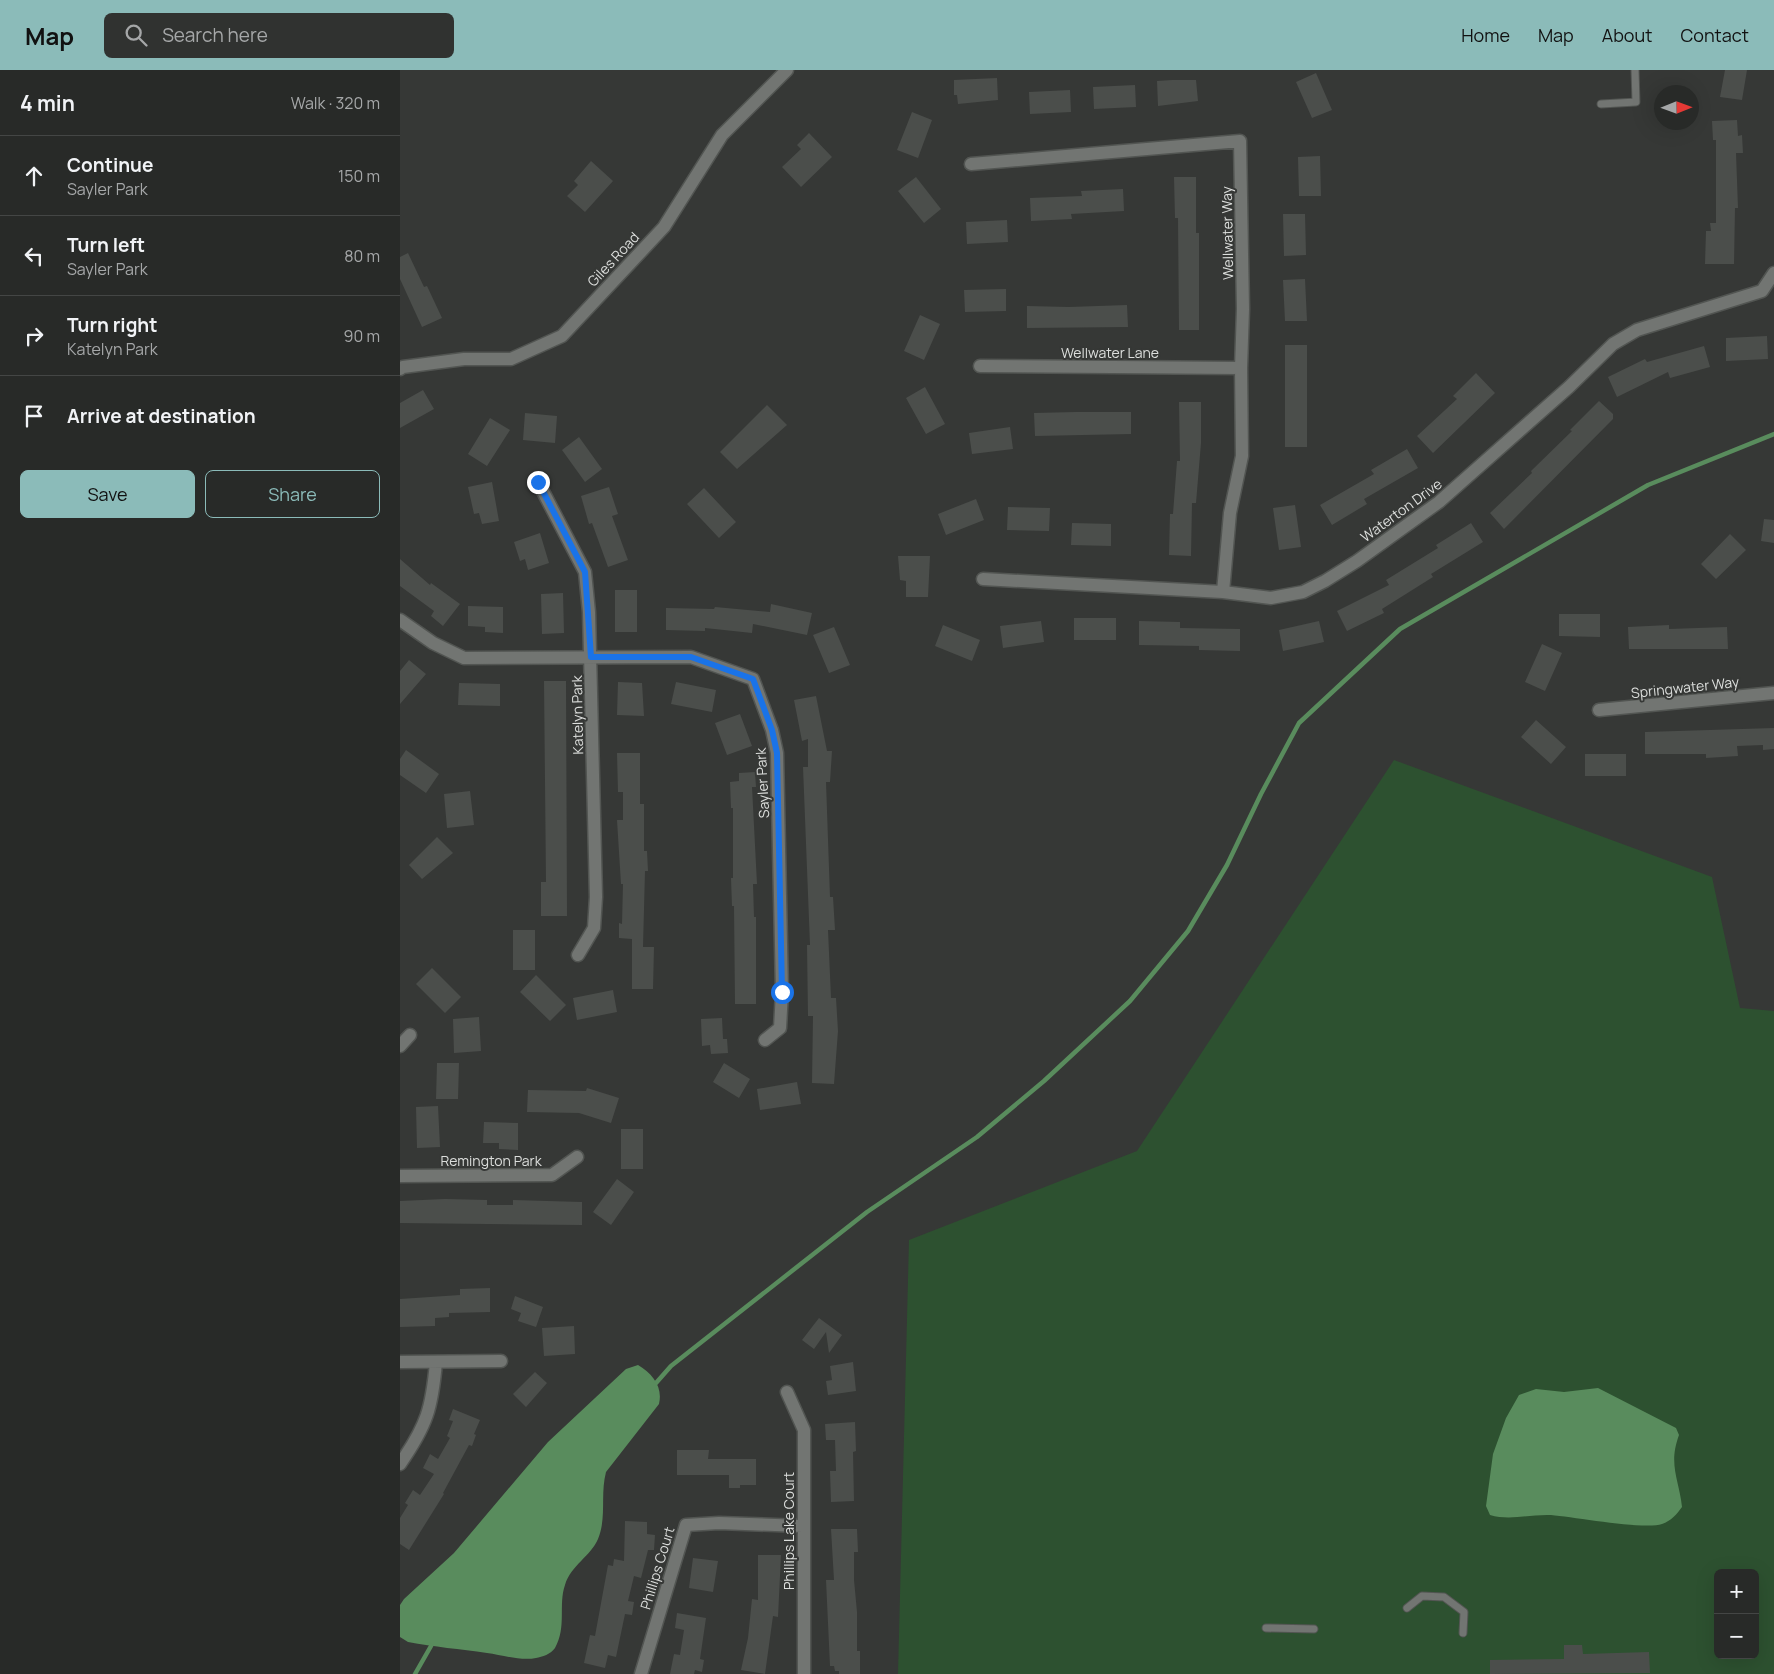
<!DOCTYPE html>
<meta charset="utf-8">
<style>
body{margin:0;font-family:Manrope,sans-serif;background:#303230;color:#f1f3f6}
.controls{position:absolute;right:15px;bottom:15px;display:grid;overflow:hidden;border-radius:8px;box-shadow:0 5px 20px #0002}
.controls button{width:45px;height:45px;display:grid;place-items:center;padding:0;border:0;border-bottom:1px solid #444645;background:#282a28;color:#f1f3f6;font:25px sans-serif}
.compass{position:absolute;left:1254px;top:15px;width:45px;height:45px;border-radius:50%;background:#282a28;box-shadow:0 5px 20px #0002;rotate:89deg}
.stop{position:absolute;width:15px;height:15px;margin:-11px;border:4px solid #1a73e8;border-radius:50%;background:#fff}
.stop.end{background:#1a73e8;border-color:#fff;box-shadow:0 1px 5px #0008}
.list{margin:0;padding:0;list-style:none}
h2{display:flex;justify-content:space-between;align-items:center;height:65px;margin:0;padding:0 20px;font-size:21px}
h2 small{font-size:16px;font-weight:400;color:#a5a7a8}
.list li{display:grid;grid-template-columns:32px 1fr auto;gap:15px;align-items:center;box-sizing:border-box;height:80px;padding:0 20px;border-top:1px solid #444645}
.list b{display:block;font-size:19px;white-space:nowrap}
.list p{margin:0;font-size:16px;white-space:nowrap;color:#a5a7a8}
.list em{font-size:16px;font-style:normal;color:#a5a7a8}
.actions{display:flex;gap:10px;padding:15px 20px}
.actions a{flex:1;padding:11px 0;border:1px solid #8bbbb9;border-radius:8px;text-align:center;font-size:18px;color:#8bbbb9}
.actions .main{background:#8bbbb9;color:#111}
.icon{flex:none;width:28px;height:28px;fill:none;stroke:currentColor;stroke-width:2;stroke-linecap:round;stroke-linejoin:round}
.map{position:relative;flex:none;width:1374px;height:1604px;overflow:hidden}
header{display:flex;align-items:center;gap:30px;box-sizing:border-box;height:70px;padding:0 25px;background:#8bbbb9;color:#111}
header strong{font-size:24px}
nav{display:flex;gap:28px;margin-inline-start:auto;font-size:18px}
.search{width:350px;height:45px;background:#303230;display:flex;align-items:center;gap:12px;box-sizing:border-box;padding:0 18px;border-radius:8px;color:#a5a7a8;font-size:19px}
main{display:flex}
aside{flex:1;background:#282a28}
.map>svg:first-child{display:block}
</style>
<header>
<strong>Map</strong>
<div class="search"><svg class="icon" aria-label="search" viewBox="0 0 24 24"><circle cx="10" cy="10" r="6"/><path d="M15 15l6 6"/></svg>Search here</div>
<nav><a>Home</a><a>Map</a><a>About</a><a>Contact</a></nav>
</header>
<main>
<aside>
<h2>4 min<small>Walk · 320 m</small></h2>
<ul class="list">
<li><svg class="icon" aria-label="ahead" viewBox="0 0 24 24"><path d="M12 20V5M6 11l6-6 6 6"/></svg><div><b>Continue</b><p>Sayler Park</p></div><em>150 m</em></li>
<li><svg class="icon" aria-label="left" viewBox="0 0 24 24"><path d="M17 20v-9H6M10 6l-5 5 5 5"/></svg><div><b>Turn left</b><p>Sayler Park</p></div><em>80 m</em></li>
<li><svg class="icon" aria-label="right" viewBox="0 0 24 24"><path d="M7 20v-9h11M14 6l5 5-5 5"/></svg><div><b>Turn right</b><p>Katelyn Park</p></div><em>90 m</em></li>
<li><svg class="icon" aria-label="arrive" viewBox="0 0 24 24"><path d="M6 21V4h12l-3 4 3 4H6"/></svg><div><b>Arrive at destination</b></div></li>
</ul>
<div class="actions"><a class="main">Save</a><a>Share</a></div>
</aside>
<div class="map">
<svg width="1374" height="1604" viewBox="0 0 1374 1604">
<rect width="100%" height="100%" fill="#363836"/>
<!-- green -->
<path fill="#2d5130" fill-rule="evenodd" d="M994,690L1312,807L1340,938L1374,941V1604H498L509,1170L737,1081ZM1318,1503H1355V1585H1318Z"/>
<!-- water -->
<path fill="#598c5d" d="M238,1295C253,1304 263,1317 259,1334L206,1402C200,1425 207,1447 198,1469C191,1486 171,1495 165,1515C158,1535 167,1557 155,1578C151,1584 142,1587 136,1588C121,1591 102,1585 87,1583C60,1579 34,1577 8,1572L0,1567V1535L4,1529L54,1483L148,1372L226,1299Z
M1198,1318L1276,1358L1279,1365C1268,1395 1279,1409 1282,1437C1277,1444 1271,1451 1262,1454C1245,1460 1174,1447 1151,1445C1131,1444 1110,1451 1090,1445L1086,1436L1093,1384L1106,1348L1119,1325L1136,1319L1164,1322Z"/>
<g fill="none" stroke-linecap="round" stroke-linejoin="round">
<!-- stream -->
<path stroke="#598c5d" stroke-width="4.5" d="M256,1313L271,1296L467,1142L577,1067L644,1011L730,931L788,861L827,795L861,724L899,653L1000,559L1248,415L1374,364
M15,1604L31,1576"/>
</g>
<!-- building -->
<path fill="#4b4e4b" d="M1325,0H1347L1342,30L1320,27Z
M916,3L932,40L912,48L896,12Z
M597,8L598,30L558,34L557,25H554V10Z
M772,10H796L798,31L758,36L757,11Z
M735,15L736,37L694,39L693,17Z
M670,20L671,42L630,44L629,22Z
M512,42L532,50L518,88L497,80Z
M1337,50L1338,66L1342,65L1343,83H1336L1338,138H1335L1334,194H1305L1306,161H1311L1310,153H1316V70H1313L1312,51Z
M409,63L432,87L401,117L382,97L401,79L397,75Z
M920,86L921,126H899L898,87Z
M191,91L213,111L185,142L167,126L178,115L174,111Z
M516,107L541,139L524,153L498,121Z
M774,107H796V163H799V260H779L778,148H775Z
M723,119L724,141L671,144L672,149L631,151L630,128L682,126L681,121Z
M883,144H905L906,185L884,186Z
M607,150L608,172L567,174L566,152Z
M8,183L24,217L27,216L42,248L22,257L0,209V187Z
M905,209L907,251H885L883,210Z
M606,219V241L565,242L564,220Z
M727,235L728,257L627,258V236L669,237Z
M520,245L540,254L524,290L504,281Z
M1367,266L1368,289L1326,291V268Z
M885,275H907V377H885Z
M1304,276L1310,297L1270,308L1268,302L1217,327L1208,307L1245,289L1247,292Z
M1076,303L1095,323L1033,383L1017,366L1057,329L1053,326Z
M525,317L545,354L526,364L506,328Z
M23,320L34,339L0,358V333Z
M1199,331L1213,344V349L1104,459L1090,443L1132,403L1131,401L1172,361L1170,360Z
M779,332H801V373L796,433H792L791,486L769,485L770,444H773L777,391H780Z
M367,335L387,355L337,399L320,382Z
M676,342H731V364L635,366L634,343Z
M125,343L157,346L155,373L123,370Z
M90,348L110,360L87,396L68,384Z
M610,357L613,379L572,384L569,363Z
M179,367L202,399L185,412L162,380Z
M1007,379L1018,398L964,429L967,434L932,455L920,435L974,404L971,400Z
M92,412L99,451L82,454L79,443L74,444L68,417Z
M209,417L218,444L212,446L228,490L208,497L192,453L189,454L181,426Z
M304,418L336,452L319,468L287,434Z
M576,429L584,450L546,465L538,444Z
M895,435L901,477L879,480L873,438Z
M608,437L650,438L649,461L607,460Z
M1364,449L1374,450V473L1361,471Z
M672,453L711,454V476L671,475Z
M1071,453L1083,472L1031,504L1033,507L982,539L984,543L947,561L937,541L989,515L986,510L1038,478L1036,475Z
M140,463L149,493L128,500L125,489L120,491L114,472Z
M1330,464L1346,480L1316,509L1301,494Z
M498,486H530L528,527H506V511L500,510Z
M0,489L30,515L31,513L60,534L43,556L31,546L34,541L0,516Z
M215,520H237V562H215Z
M163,523L164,563L142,564L141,524Z
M371,534L412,543L407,565L353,554L352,563L305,558V561L266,560V538L314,539L315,537L370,542Z
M68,536L103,537V563L85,562V557L68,556Z
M1159,544H1200V567L1159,566Z
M674,548H716V570H674Z
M641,551L644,572L603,578L600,556Z
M739,551L780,552V558L840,559V581L799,580V576L739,575Z
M919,551L924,572L883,581L879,560Z
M543,555L580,570L572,591L535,576Z
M1269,555V559L1327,557L1328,579H1229L1228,557Z
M434,557L450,595L429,603L413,565Z
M1142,574L1162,583L1145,621L1125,612Z
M9,590L26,604L0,634V601Z
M144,611H166L167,846H141V812H146Z
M218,612L242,613L244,646L217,645Z
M276,612L316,620L312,642L271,634Z
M59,613L100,614V636L58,635Z
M416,626L427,681H432L430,712H426L430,827H433L435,860H428L431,928H436L438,961L434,1014L412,1013L413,946H408L407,875H410L403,697H408V669L402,671L394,630Z
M340,644L352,676L327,685L315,653Z
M1136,650L1166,677L1151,694L1121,667Z
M1374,658V679L1363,680V675L1337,676L1338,686L1306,688V684H1245V662Z
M6,680L39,704L26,723L0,705V689Z
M217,683H240V734H244V781H247L248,801H245L243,877H254L253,919H232V869L219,868V853L222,854L223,814H221L217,750H223V722H218Z
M1185,684H1226V706H1185Z
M355,702L356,717H352L357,814H353L354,847H356V934H335L334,836H332L331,808H333V738H331L330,712L339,711V703Z
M70,721L74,755L47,758L44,724Z
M37,767L53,783L22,809L9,795Z
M113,860H135V900H113Z
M32,898L61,927L45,943L16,914Z
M136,905L166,935L150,951L120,922Z
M213,920L217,942L177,950L173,928Z
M79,947L81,981L54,983L53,949Z
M322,948L323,969H327L328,983L311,984L310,975L302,976L301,949Z
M37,993H59L58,1029H36Z
M324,993L350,1009L339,1028L313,1012Z
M397,1012L401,1034L360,1040L357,1019Z
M187,1018L219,1028L211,1053L179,1043L127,1042L128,1020L186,1021Z
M38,1036L40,1077L17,1078L16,1037Z
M84,1052L118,1053V1080L99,1079V1073H83Z
M221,1059H243V1099H221Z
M217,1109L234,1122L211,1155L193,1142Z
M45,1129L87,1130V1135H113V1130L182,1132V1155L0,1153V1131Z
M90,1218V1242L49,1243V1247L35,1248V1256L0,1257V1229L60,1225V1219Z
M115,1226L143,1237L136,1257L118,1251L121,1243L111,1239Z
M419,1248L442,1265L429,1283L426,1262L414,1279L402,1270Z
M174,1256L175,1284L144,1286L142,1258Z
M453,1292L456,1321L428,1325L426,1311L432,1310L430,1296Z
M135,1302L147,1313L126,1337L113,1324Z
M53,1339L80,1350L74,1364L76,1365L72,1376L69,1375L43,1423L44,1424L9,1480L0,1474V1448L8,1435L5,1433L13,1420L20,1425L34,1404L23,1398L30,1384L38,1389L50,1368L47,1366L53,1351L49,1350Z
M455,1352L456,1381L453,1382L454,1431L431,1432L430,1401H436L435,1370H426L425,1354Z
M277,1380H309L308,1389H356V1415H340V1418H329V1405H277Z
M225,1451L247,1452V1464L255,1465L254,1480H248L241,1508L234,1506L228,1531L234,1532L232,1545L225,1544L216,1587L208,1585L205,1598L184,1593L190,1565L195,1566L208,1495L213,1496L214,1489L224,1491Z
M431,1459H457L458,1482H454V1510L457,1542V1581H460V1604H439V1601H435L434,1596H430L426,1510H434Z
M358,1485H381L378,1547L373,1546L365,1604L341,1600L348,1568L352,1529L358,1530Z
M293,1488L318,1491L313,1522L289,1518Z
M277,1543L306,1548L300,1589L304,1590L302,1602L295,1600L294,1604H270L274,1584L280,1585L284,1560L275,1558Z
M1164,1575H1182L1183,1584L1249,1582L1250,1603L1090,1604V1590L1164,1589Z"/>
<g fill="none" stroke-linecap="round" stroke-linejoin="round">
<defs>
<path id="service" d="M1201,34L1236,32L1235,0
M1007,1538L1022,1526L1044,1527L1064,1542L1063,1563
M866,1558L914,1559"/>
<path id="minor" d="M571,94L840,71L843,239L841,298L842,386L830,443L823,522
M580,296L841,298
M0,299L3,297L64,289H111L162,266L264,157L322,65L387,0
M138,412L185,502L189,542L196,827L194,858L178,885
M583,509L823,522L871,528L903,522L925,511L957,491L1039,432L1169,317L1213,274L1237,260L1362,221L1374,203
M0,550L33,573L64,588L291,587L353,609L372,660L377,683L382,922L380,958L365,970
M1199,640L1374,623
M0,976L10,965
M0,1106L152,1105L177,1087
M0,1292L101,1291
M387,1322L404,1360V1604
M0,1394C27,1355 32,1338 36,1292
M241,1604L286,1455L319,1453L402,1456"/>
</defs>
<!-- service casing -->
<use href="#service" stroke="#525552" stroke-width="9"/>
<!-- minor casing -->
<use href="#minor" stroke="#525552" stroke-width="15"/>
<!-- service -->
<use href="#service" stroke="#727572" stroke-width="7"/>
<!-- minor -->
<use href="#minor" stroke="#727572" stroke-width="12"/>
</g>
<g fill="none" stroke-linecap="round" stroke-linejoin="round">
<!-- route -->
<path stroke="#1a73e8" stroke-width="6" d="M138,412L185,502L191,587H291L353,609L372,660L377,683L382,922"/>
</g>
<g text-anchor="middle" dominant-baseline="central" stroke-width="4" stroke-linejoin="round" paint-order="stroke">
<!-- street labels -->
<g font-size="14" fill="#dcdedc" stroke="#363836">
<text transform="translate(827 163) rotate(-91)">Wellwater Way</text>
<text transform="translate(213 189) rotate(-47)">Giles Road</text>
<text x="710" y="282">Wellwater Lane</text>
<text transform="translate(1001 440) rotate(-36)">Waterton Drive</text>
<text transform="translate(1285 617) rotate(-6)">Springwater Way</text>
<text transform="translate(177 645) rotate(-91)">Katelyn Park</text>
<text transform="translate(362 713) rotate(-93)">Sayler Park</text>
<text x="91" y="1090">Remington Park</text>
<text transform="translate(388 1461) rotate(-90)">Phillips Lake Court</text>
<text transform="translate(257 1498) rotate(-73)">Phillips Court</text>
</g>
</g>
</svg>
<div class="controls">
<button>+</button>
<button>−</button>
</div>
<svg class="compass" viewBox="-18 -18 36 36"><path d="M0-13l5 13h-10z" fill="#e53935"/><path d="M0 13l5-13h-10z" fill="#a5a7a8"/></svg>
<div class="stop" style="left:382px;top:922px"></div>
<div class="stop end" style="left:138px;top:412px"></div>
</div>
</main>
